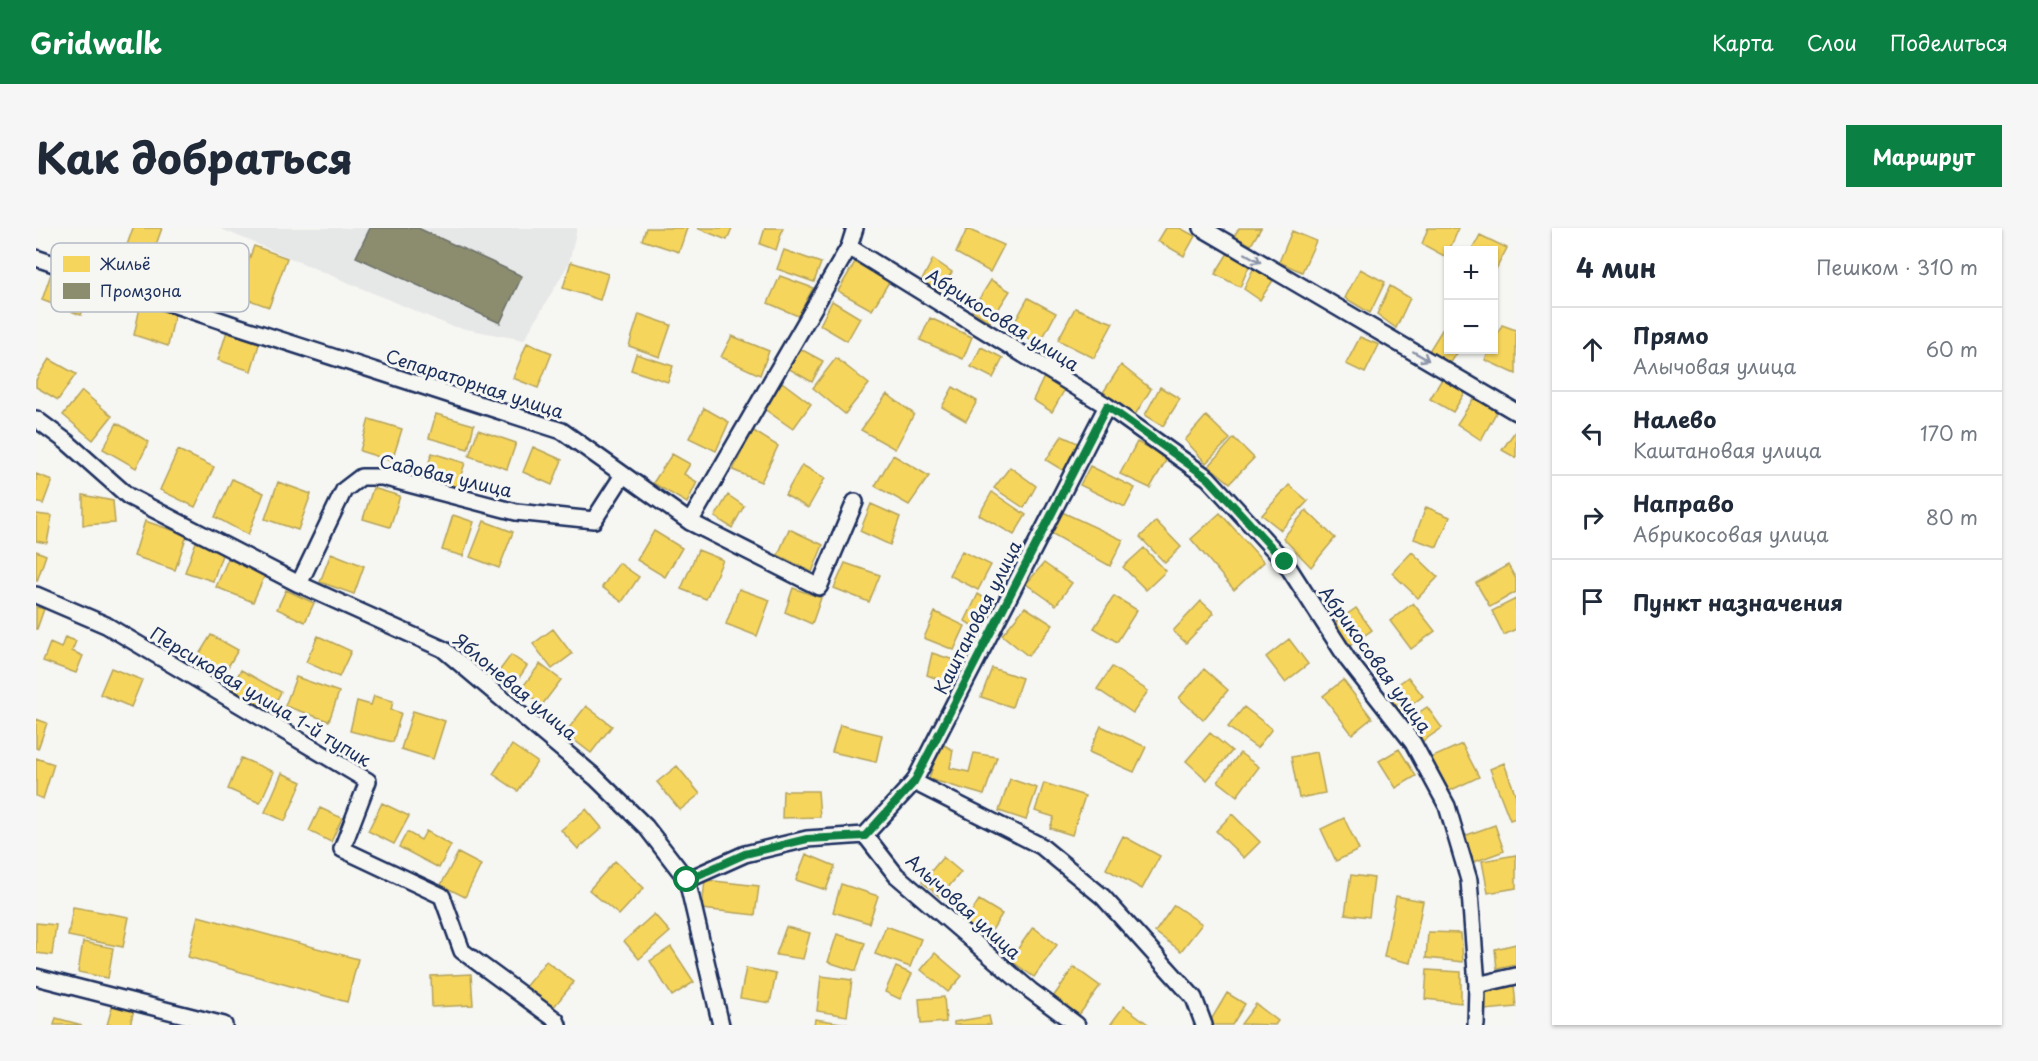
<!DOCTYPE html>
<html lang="ru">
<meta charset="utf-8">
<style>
body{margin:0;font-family:"Playpen Sans",sans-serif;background:#f6f6f7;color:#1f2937}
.controls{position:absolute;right:18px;top:18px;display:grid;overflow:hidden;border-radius:0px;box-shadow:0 2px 4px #0004}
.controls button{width:54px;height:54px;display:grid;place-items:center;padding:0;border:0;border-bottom:2px solid #e0e1e3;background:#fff;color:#1f2937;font:30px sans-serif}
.stop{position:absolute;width:18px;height:18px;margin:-14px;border:4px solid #0b8043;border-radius:50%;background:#fff}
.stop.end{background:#0b8043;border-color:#fff;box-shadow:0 2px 6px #0008}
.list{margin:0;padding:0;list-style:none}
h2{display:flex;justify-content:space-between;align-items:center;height:78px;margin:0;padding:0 24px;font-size:26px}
h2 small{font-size:20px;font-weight:400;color:#747a83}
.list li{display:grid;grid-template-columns:39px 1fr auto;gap:18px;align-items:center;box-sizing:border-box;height:84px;padding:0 24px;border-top:2px solid #e0e1e3}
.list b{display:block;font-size:22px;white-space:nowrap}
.list p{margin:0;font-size:20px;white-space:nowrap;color:#747a83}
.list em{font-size:20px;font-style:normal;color:#747a83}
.icon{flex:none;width:33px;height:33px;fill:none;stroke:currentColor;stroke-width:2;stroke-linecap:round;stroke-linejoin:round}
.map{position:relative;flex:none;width:1480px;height:797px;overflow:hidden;border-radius:0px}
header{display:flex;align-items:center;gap:36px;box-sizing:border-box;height:84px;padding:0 30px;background:#0b8043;color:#fff}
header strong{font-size:28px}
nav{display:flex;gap:33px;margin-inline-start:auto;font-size:21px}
.intro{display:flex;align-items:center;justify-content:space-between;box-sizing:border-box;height:144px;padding:0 36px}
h1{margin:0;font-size:42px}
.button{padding:15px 27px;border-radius:0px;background:#0b8043;color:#fff;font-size:21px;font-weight:700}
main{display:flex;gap:36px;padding:0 36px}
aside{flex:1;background:#fff;border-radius:0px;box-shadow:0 2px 4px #0004}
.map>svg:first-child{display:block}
</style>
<header>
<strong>Gridwalk</strong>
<nav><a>Карта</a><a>Слои</a><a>Поделиться</a></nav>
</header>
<div class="intro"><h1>Как добраться</h1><a class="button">Маршрут</a></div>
<main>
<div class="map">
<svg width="1480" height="797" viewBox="0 0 1480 797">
<rect width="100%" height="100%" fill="#f6f6f2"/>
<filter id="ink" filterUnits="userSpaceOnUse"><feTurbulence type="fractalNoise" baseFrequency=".0167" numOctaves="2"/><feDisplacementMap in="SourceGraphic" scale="12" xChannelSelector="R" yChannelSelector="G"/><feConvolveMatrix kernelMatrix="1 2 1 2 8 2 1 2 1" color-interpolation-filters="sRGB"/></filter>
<g filter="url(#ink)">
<!-- built -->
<path fill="#e6e7e7" d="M183,0H541L533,35L488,112L415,98Z"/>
<!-- homes -->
<path fill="#f6d55c" stroke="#b4a35d" stroke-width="1.5" d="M97,0H126L117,25L91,17Z
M610,0H651L643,24L606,12Z
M661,0H696L691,12Z
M729,0H747L740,22L724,16Z
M1130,0H1144L1159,8L1148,28L1122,13Z
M1203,0H1225L1215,17L1198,8Z
M1392,0H1423L1410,29L1386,16Z
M931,1L968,17L954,44L920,25Z
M1256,3L1280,13L1266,44L1243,34Z
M1444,7L1471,20L1458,45V22H1436Z
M218,18L251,30L233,79L200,67Z
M748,22L785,35L778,54L741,41Z
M1192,25L1214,36L1204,59L1179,46Z
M897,31L916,44L903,65L885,54Z
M535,34L572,46L564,72L527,60Z
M819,34L853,54L836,82L802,63Z
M1218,39L1238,51L1224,72L1208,61Z
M17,40L57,58L45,87L6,72Z
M1324,41L1349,54L1334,85L1309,70Z
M744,48L777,60L762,88L732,75Z
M955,52L974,63L954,94L936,82Z
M1354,58L1374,70L1360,100L1341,86Z
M992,70L1020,85L1003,117L975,101Z
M796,73L824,90L811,113L784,97Z
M105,75L139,85L132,118L98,107Z
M1039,80L1077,95L1058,130L1022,112Z
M603,86L635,97L624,129L593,118Z
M894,90L936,109L927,131L884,112Z
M1409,97L1412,99V122H1423L1414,136L1393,123Z
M1466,97L1480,102V146L1449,132L1454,122H1458V114Z
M191,103L224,113L215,143L182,132Z
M696,108L733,123L724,147L685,129Z
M1324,109L1343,117L1329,145L1310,136Z
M491,115L516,125L502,160L477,150Z
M759,118L787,133L776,154L748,138Z
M945,119L967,130L957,150L935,139Z
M600,126L637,138L632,154L595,142Z
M800,130L833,156L809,186L777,160Z
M13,131L40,146L22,172L0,159V152Z
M1085,137L1115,161L1099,187L1066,166Z
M1008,149L1029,161L1016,184L997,172Z
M1406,151L1430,163L1417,184L1394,171Z
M746,154L775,176L757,201L727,180Z
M917,159L941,173L930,193L906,179Z
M1124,159L1144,171L1127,198L1109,187Z
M46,163L76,188L57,212L27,187Z
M851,166L878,186L859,221L825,202Z
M1438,170L1461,183L1445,212L1421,196Z
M668,180L693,194L680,223L653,210Z
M400,186L438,197L432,221L393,210Z
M1170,188L1194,211L1170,235L1149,212Z
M333,191L366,201L356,233L324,223Z
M81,195L113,214L100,240L67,221Z
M442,202L480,215L471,241L433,228Z
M716,202L742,218L725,254L697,242Z
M1480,202V230L1466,222Z
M1026,208L1044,216L1028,243L1010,232Z
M1198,210L1218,230L1194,255L1173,238Z
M1101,214L1132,229L1114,260L1084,246Z
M497,219L526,232L516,257L487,244Z
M142,222L178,239L159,279L124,262Z
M396,225L429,235L421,259L388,249Z
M636,226L654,236L648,246L661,254L651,275L617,255Z
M857,227L893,248L873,277L839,258Z
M766,237L789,250L772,280L749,267Z
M1054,238L1099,260L1089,279L1044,257Z
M974,239L1000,258L988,280L958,260Z
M0,246L16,252L7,276L0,274Z
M196,251L228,265L212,307L179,289Z
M242,254L275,266L262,302L229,291Z
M1253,257L1272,273L1245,302L1226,287Z
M337,260L364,268L354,299L327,291Z
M956,264L990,287L978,307L943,287Z
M47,267L77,273L79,295L47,297Z
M692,267L708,278L696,300L679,289Z
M835,276L864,289L854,317L824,303Z
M1390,279L1414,289L1401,319L1378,311Z
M1270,282L1299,310L1275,339L1247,310Z
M1026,284L1087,312L1074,338L1013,304Z
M1184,285L1228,334L1198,362L1155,311Z
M0,286L16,288L11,315L0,313Z
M417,287L438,294L427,328L406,322Z
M109,293L151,307L139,342L98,328Z
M448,293L477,304L463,340L434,329Z
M1120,293L1145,319L1129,335L1104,309Z
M753,301L787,317L776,344L742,327Z
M618,303L646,320L629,349L601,332Z
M160,314L187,324L177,353L149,344Z
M1108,320L1130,343L1110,362L1087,339Z
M662,322L687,332L670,371L645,361Z
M0,323L10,327L1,353L0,352Z
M926,323L955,337L942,362L913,347Z
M1376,324L1402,349L1382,370L1356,345Z
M295,325L328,338L318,366L284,354Z
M192,331L229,347L217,374L180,359Z
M583,335L603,349L586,374L566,359Z
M809,335L844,347L833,374L798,360Z
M1008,335L1036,355L1020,377L990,356Z
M1472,337L1480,351V364L1454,379L1440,355Z
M757,360L785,370L776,396L749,384Z
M703,361L734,372L721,408L690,396Z
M250,362L278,375L269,394L241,381Z
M942,366L959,377L946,404L929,393Z
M1078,368L1101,382L1081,414L1058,400Z
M1480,371V401L1468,407L1456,383Z
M1165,373L1178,385L1150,415L1137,403Z
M1377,375L1399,403L1375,421L1354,393Z
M0,379L8,381L1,401H0Z
M989,379L1017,397L992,428L966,407Z
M1320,380L1336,402L1312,419L1296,397Z
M899,384L929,398L918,422L888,410Z
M517,401L536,426L516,441L497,416Z
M175,407L202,422L186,449L159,433Z
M282,408L315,423L303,449L270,434Z
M29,409L40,413L36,423L47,428L40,445L7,433L14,415L25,420Z
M1253,411L1272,436L1249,454L1230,429Z
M896,425L927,435L917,457L891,447Z
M475,427L491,438L475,462L458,450Z
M504,436L525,452L506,477L485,461Z
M1076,439L1112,463L1097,485L1061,461Z
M75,440L106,452L95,479L64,466Z
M956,440L986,450L976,479L945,469Z
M1168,441L1192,462L1167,492L1143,470Z
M205,442L245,464L235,483L194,461Z
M260,449L303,464L293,493L249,478Z
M1372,449L1387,468L1364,486L1349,466Z
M1307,452L1336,490L1316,506L1287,468Z
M338,468L357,473L355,482L365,485L357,514L314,503L321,473L335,477Z
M550,478L576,498L555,525L529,505Z
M1208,479L1236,501L1221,520L1192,499Z
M1391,479L1406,500L1384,515L1369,494Z
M377,483L409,493L397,531L365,521Z
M0,491L11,495L2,521L0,520Z
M804,497L846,507L840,534L796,524Z
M1065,498L1110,519L1098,544L1053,524Z
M1174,505L1196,523L1171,552L1150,533Z
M904,515L917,522L914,540L933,544L938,525L961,529L948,567L893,551Z
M1426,516L1443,549L1411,564L1395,530Z
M476,517L501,534L482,563L457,546Z
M1363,521L1380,548L1360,560L1343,533Z
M1281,524L1289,565L1263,570L1255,529Z
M1204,525L1223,539L1201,568L1182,553Z
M0,530L18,536L7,571L0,568Z
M205,530L238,544L224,575L192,561Z
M1468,535L1480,568V590L1474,592L1454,541Z
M641,538L664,566L644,582L621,554Z
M246,545L266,554L249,593L229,584Z
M974,551L1001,560L990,592L963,583Z
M1008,555L1049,568L1036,607L1014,600L1018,589L999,583Z
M747,563H782L784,589L746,590Z
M346,575L373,588L358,616L332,603Z
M284,580L306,590L295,614L273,603Z
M550,581L566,600L542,621L525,602Z
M1196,586L1224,614L1208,630L1180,603Z
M1308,590L1323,622L1300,633L1285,601Z
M1459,597L1468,623L1438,634L1428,608Z
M390,603L415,617L403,640L363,619L371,604L385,612Z
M1087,608L1124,628L1106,661L1070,641Z
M422,625L445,637L429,669L405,657Z
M770,626L799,638L790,662L760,652Z
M1480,627V660L1452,665L1446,633Z
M907,629L925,644L904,669L886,654Z
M579,633L608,660L583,687L553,662Z
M1315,647L1338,650L1333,689L1309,686Z
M669,652L723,658L719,687L666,681Z
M805,656L842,668L833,695L797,684Z
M1360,668L1387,673L1375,735L1348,729Z
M943,672L966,686L950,712L927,697Z
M1138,677L1166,696L1145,723L1119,704Z
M37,679L93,689L87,719L32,708Z
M618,686L634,704L603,731L588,713Z
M162,688L322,731L311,774L152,729Z
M0,695L20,697L16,727L0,725Z
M850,698L885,711L874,739L839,726Z
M750,699L774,705L767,731L740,727Z
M997,699L1021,717L998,749L974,732Z
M1392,704L1425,705L1427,734L1390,730Z
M801,706L829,715L820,743L792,734Z
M47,714L77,720L72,750L42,744Z
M1480,716V737L1461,741L1459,721Z
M635,719L658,754L636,768L614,733Z
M899,725L926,748L912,764L885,742Z
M510,733L538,754L517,780L489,759Z
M860,739L876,746L864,771L849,764Z
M1038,739L1064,758L1043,787L1017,769Z
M710,740L740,746L734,775L704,770Z
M1391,742L1425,744V775L1389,771Z
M435,746L437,777L396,779L395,748Z
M785,748L816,752L811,788L781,783Z
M1478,757L1480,779L1449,782L1448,762Z
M1191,765L1209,776L1196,797H1172Z
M908,769L910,794L885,796L883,771Z
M77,776L98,781L94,797H71Z
M1220,776L1242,793L1239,797L1205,796Z
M1088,778L1112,796L1111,797H1074Z
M953,788L955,797H918V794Z
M20,790L46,797H18Z
M779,791L811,796V797H778Z"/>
<!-- industry -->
<path fill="#8c8c6e" stroke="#6a7069" stroke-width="1.5" d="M334,0H382L486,48L464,95L320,29Z"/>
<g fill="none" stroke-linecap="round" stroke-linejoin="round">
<defs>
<path id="street" d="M1166,0L1480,184
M813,19L1071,178L1172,250L1249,334L1312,432L1377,515L1411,578L1433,652L1441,757L1440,797
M0,30L201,98L526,203L654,294L783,359L819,274
M0,191L31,214L92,268L263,356L407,421L560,550L610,599L651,652L685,797
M654,294L813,19L819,0
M263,356L308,262L325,249H346L480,284L558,292L587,247
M0,367L70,397L332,553L306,621L406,668L426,723L520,792L522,797
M878,554L1005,618L1067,669L1158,770L1168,797
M829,607L878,554L1071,178
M651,652L709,626L771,611L829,607L860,647L995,763L1041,797
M0,749L188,797
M1441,757L1480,748"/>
</defs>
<!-- street casing -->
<use href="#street" stroke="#1b2f5e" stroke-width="20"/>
<!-- street -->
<use href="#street" stroke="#f6f6f2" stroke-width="15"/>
</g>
<!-- one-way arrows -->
<defs><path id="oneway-shaft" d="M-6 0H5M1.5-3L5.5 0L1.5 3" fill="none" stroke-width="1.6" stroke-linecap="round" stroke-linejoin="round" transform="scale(1.5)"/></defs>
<g stroke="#8892a8">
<use href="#oneway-shaft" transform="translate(1217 30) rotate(30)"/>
<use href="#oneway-shaft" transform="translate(1385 128) rotate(30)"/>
</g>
</g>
<g fill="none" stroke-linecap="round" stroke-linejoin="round" filter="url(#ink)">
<!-- route -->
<path stroke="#0b8043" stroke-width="8" d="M651,652L709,626L771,611L829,608L878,554L1071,178L1172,250L1249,334"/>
</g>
<g text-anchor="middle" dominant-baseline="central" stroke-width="6" stroke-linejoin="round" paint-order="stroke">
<!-- street labels -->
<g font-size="18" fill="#1b2f5e" stroke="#f6f6f2">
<text transform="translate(967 91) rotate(32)">Абрикосовая улица</text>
<text transform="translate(439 155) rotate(18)">Сепараторная улица</text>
<text transform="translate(410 247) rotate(13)">Садовая улица</text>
<text transform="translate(941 389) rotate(-63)">Каштановая улица</text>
<text transform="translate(1340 431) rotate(54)">Абрикосовая улица</text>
<text transform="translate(480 458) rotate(40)">Яблоневая улица</text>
<text transform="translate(225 468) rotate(31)">Персиковая улица 1-й тупик</text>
<text transform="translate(928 678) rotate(42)">Алычовая улица</text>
</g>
</g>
<!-- legend -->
<rect x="15" y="15" width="198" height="69" rx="9" fill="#f6f6f2" stroke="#b4bac6" stroke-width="1.5"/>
<rect x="27" y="28" width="27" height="16" fill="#f6d55c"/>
<rect x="27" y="55" width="27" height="16" fill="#8c8c6e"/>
<g font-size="16" fill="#1b2f5e">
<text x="64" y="42">Жильё</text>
<text x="64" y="69">Промзона</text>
</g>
</svg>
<div class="controls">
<button>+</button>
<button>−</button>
</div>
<div class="stop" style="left:651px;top:652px"></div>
<div class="stop end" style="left:1249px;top:334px"></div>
</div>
<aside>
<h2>4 мин<small>Пешком · 310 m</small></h2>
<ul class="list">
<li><svg class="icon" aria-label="ahead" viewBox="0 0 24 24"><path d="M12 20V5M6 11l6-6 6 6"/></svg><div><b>Прямо</b><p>Алычовая улица</p></div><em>60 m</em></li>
<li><svg class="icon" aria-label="left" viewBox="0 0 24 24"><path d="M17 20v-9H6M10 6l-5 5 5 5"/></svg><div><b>Налево</b><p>Каштановая улица</p></div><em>170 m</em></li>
<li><svg class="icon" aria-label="right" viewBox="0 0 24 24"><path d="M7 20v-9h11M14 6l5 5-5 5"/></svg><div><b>Направо</b><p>Абрикосовая улица</p></div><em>80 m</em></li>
<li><svg class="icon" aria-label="arrive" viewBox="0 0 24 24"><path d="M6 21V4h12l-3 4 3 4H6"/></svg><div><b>Пункт назначения</b></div></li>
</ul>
</aside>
</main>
